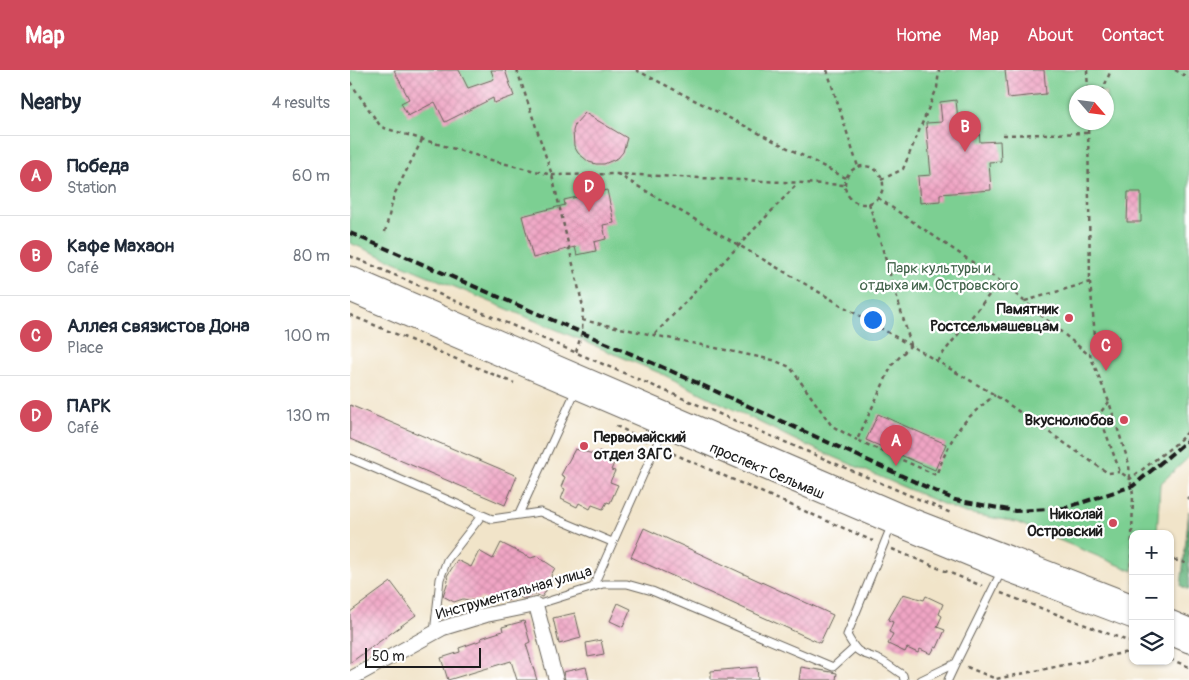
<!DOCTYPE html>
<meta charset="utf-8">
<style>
body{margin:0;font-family:Pangolin,sans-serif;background:#f6f6f7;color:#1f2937}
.controls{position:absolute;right:15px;bottom:15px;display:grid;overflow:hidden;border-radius:10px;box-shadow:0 1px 4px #0004}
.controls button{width:45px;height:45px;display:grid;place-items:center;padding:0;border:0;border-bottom:1px solid #e0e1e3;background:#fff;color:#1f2937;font:25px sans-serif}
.compass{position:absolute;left:719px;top:15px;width:45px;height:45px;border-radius:50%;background:#fff;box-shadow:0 1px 4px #0004;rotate:118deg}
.scale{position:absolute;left:15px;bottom:12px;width:116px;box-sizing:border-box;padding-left:5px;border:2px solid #1c1c1c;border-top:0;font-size:14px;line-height:18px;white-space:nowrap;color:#1c1c1c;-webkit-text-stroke:4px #fff;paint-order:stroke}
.you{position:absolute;left:522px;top:249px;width:18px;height:18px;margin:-12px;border:4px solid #fff;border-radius:50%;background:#1a73e8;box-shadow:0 0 0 8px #1a73e833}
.badge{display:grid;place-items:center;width:32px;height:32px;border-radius:50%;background:#d1495b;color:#fff;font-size:16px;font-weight:700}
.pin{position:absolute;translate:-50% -41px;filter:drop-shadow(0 1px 2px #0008)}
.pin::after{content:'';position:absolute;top:26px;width:18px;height:15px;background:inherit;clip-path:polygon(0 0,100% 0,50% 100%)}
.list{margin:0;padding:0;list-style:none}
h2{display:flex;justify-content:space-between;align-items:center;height:65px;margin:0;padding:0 20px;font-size:21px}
h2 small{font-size:16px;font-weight:400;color:#747a83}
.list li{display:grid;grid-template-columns:32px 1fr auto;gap:15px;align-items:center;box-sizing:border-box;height:80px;padding:0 20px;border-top:1px solid #e0e1e3}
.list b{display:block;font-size:19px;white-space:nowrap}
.list p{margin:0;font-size:16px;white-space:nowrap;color:#747a83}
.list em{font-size:16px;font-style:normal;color:#747a83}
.icon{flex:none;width:28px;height:28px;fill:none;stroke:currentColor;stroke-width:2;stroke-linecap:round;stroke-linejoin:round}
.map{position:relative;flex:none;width:839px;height:610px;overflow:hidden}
header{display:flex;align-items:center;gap:30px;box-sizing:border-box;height:70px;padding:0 25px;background:#d1495b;color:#fff}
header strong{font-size:24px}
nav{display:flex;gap:28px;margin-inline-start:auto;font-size:18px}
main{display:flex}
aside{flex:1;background:#fff}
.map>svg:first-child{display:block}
</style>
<header>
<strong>Map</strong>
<nav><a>Home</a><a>Map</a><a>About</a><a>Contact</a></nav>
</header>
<main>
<aside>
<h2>Nearby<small>4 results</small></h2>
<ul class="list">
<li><span class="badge">A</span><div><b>Победа</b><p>Station</p></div><em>60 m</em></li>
<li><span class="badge">B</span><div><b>Кафе Махаон</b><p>Café</p></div><em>80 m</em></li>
<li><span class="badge">C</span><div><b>Аллея связистов Дона</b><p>Place</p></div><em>100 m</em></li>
<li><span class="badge">D</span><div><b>ПАРК</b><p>Café</p></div><em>130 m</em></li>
</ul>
</aside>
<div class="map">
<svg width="839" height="610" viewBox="0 0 839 610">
<defs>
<pattern id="forest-crowns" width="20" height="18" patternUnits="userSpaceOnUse" patternTransform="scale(1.25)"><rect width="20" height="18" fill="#64b27c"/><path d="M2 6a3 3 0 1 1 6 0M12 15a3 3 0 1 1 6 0" fill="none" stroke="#529065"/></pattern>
<pattern id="building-cross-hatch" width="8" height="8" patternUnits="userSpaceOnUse" patternTransform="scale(1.25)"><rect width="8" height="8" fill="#f0a5c4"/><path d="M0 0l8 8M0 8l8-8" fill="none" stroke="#cd8da8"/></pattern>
</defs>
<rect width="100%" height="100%" fill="#fff"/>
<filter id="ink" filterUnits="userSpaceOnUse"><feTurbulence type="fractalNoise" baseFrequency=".02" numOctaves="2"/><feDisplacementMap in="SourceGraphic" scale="10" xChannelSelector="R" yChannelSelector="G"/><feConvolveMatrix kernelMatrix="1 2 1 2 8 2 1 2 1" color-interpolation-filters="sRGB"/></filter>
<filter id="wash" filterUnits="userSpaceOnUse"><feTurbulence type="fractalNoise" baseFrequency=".0096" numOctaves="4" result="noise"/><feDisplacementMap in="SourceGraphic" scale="20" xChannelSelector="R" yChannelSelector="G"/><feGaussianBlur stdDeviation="1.12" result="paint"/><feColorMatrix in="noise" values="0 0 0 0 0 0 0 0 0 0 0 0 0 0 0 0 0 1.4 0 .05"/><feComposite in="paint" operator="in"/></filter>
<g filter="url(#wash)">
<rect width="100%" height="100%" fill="#f1e4c9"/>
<!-- forest -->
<path fill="url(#forest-crowns)" stroke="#40674c" d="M839,441V520L831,516Z"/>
<!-- green -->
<path fill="#7bcf92" stroke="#4c7657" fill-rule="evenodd" d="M0,0H839V387L810,414L807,464H783V501L666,452L616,443L602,438L447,371L312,304L0,173ZM726,22H756V52H726Z"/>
<g id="blocks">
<!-- building -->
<path fill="url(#building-cross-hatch)" d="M44,0H109L118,18L144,9L141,0H155L164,26L144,33L143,28L95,52L85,32L58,46L51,33L59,29Z
M655,0H694L696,24L658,28Z
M606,30L608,50L628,49L630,72L650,71L651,91L639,92L641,120L590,124V131L570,133L568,106L581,105L576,53L592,52L590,32Z
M235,43L277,68L273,82L268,88L254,94H246L239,92L228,83L224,76L223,61L225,54Z
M257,120L264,153L253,155L256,169L244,172L246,181L227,185L225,177L183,188L172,146L215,135L214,130Z
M778,122H791V152H777Z
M0,335L167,406L155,435L0,369Z
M528,344L596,374L585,400L516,370Z
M225,379L247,385L249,381L266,389L261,400L265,401L260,412L268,415L260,433L257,432L253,439L242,435L240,439L229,433L227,437L211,429L215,419L211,417L215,407L211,405Z
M294,458L483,545L470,573L281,487Z
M151,473L181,488L187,486L205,498L201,505L203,510L192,527L185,524L174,529L167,526L157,531L150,526L140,531L131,528L124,531L113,529L104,532L93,526L98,511L97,506L107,490L121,497L129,481L143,489Z
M41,512L66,545L0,593V542Z
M553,524L574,530L576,526L593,534L589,544L592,546L587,557L595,560L587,578L585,577L581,584L570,579L568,583L557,578L555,582L538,574L543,564L539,562L543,552L538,550Z
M268,533L281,539L273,557L260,551Z
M225,543L231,568L209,574L203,548Z
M174,551L180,572L176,574L187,610H167L161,591L98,610L91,588L110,582L109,578L132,570L131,568L153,561L152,557Z
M251,570L254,584L238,587L236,573Z
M236,597L239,610H215L213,602Z
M407,597L408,610H361V601Z
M451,597L487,603L486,610H449Z"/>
</g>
</g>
<g filter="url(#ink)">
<use href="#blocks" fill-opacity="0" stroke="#676259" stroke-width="1"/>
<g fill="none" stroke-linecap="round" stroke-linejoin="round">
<defs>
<path id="service" d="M0,388L142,449L190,442L262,472
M169,444L226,320
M542,454L497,565C509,587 510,581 530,590C538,594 545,600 553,605L554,610
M243,517L314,358
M186,535L253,514H277L302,521L483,597L504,578
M84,563L90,509L97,490L132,445
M571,610L606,593L652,500
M598,610L606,593"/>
<path id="minor" d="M0,609L93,558L136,545L186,535L206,610"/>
<path id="secondary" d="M0,206L549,443L783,534
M0,222L542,454L653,500L783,549
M820,550L839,558
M820,565L839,573"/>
</defs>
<!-- service casing -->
<use href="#service" stroke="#676259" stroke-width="9"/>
<!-- minor casing -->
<use href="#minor" stroke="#676259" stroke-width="16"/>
<!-- secondary casing -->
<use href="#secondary" stroke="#676259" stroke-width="21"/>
<!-- path -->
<path stroke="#676259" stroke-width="2.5" stroke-dasharray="4 4" stroke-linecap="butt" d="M167,0L202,105L233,237L232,262L226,282
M286,0L496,108
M477,0L508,97
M737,0L738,22
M825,0L839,8
M0,12L31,57L148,92L202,105L267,104L495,115
M752,22L761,0
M738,52L740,212L745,266L740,285L759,332L779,394L780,409L783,424L781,515
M653,65L737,63
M495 115a19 19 0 1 1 38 0a19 19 0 1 1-38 0Z
M267,104L645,325L758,403L770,402
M531,110L553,99L587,18L589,0
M528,128L650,211L739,285
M519,133L561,275
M35,162L44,125L73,68
M0,186L601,443
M675,231L740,212
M0,245L164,313
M232,250L423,290L440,297L482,356L507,370
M305,264L448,113
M745,266L770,267
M561,275L542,295L507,370L586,405C604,362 608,354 645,325
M587,291L650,211
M759,332L749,344L770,402L780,409L823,376L839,361
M266,356L297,371
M315,380L523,471
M837,427L839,429
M542,479L632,516
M824,490L839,494
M651,523L783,573
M820,589L839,597
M617,597L646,609L783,581"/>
<!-- service -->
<use href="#service" stroke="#fff" stroke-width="7"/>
<!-- minor -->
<use href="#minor" stroke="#fff" stroke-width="14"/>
<!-- secondary -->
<use href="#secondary" stroke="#fff" stroke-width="19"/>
<!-- rail -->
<path stroke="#1c1c1c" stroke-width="4" stroke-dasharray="8 4" stroke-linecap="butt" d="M0,163L321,301L605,430L665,441L715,438L783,416L839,369"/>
</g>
</g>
<!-- markers -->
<g fill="#d1495b" stroke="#fff" stroke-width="2">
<circle cx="719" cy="248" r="5"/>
<circle cx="774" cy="350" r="5"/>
<circle cx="234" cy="376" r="5"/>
<circle cx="763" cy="453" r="5"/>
</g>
<g text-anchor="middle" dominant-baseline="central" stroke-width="4.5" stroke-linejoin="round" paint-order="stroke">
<!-- park labels -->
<g font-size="15" fill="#42644b" stroke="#fff">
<text x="589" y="198">Парк культуры и<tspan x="589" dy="17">отдыха им. Островского</tspan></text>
</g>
<!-- poi labels -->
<g font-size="15" font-weight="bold" fill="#1c1c1c" stroke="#fff" text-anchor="end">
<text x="709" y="239">Памятник<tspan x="709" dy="17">Ростсельмашевцам</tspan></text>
<text x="764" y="350">Вкуснолюбов</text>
<text x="244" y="367" text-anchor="start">Первомайский<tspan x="244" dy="17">отдел ЗАГС</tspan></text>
<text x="753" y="444">Николай<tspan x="753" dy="17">Островский</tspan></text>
</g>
<!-- street labels -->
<g font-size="15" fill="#1c1c1c" stroke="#fff">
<text transform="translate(417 401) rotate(23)">проспект Сельмаш</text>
<text transform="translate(164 523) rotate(-16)">Инструментальная улица</text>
</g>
</g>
</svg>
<div class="controls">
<button>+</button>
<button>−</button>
<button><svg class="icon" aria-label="layers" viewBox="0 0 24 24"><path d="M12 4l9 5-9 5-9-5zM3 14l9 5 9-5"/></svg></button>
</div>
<svg class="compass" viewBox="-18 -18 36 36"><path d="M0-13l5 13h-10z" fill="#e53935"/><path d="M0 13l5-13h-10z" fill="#747a83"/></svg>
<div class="scale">50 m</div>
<div class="you"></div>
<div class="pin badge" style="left:546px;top:396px">A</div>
<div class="pin badge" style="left:615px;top:82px">B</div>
<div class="pin badge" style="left:756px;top:301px">C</div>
<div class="pin badge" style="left:239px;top:142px">D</div>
</div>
</main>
